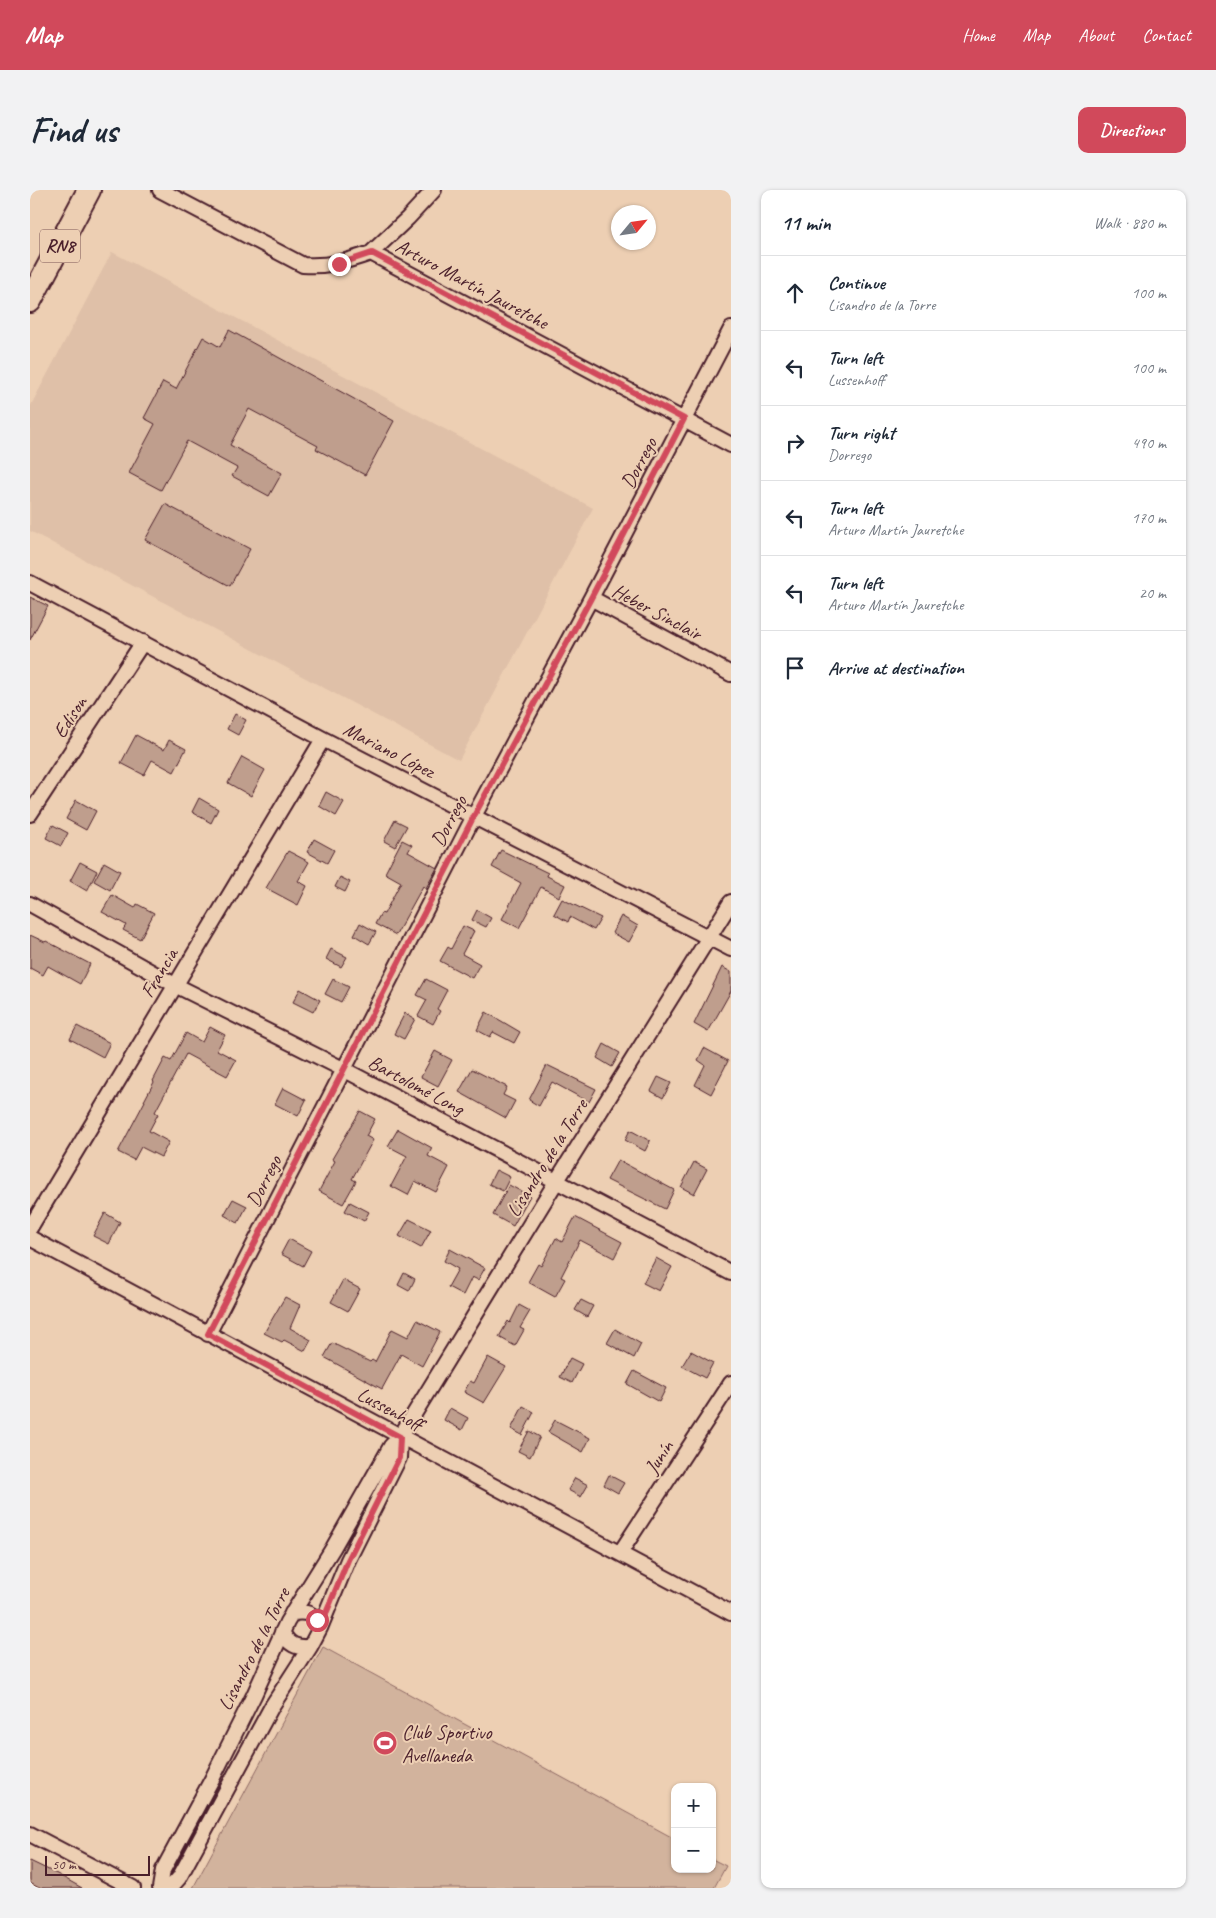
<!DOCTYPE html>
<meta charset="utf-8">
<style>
body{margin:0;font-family:Caveat,sans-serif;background:#f2f2f3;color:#1f2937}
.controls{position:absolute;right:15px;bottom:15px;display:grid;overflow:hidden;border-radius:10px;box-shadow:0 1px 4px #0004}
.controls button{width:45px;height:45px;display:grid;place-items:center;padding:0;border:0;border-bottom:1px solid #e0e1e3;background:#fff;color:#1f2937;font:25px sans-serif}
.compass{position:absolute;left:581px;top:15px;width:45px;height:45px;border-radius:50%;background:#fff;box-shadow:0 1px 4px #0004;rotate:61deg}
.scale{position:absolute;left:15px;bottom:12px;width:105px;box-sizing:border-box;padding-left:5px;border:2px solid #4a1f2b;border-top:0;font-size:14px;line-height:18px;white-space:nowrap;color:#4a1f2b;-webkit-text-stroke:4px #edcfb3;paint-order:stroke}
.stop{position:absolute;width:15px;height:15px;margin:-11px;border:4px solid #d1495b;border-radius:50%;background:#fff}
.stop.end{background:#d1495b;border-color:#fff;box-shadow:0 1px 5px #0008}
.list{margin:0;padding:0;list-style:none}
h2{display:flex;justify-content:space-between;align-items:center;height:65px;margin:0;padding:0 20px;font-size:21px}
h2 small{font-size:16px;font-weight:400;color:#747a83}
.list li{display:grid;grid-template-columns:32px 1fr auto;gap:15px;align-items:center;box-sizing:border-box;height:75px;padding:0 20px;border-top:1px solid #e0e1e3}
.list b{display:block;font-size:19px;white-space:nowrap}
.list p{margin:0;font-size:16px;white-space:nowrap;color:#747a83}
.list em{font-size:16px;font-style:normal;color:#747a83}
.icon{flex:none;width:28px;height:28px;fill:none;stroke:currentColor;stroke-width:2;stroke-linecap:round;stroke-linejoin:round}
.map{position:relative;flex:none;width:701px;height:1698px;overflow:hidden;border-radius:10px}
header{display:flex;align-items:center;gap:30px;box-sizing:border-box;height:70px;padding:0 25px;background:#d1495b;color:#fff}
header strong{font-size:24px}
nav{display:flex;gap:28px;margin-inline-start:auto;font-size:18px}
.intro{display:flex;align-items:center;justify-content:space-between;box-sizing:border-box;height:120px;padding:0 30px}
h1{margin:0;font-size:35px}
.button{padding:12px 22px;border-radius:10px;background:#d1495b;color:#fff;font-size:18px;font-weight:700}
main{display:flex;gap:30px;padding:0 30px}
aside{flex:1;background:#fff;border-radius:10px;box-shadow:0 1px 4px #0004}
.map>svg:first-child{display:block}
</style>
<header>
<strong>Map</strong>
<nav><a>Home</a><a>Map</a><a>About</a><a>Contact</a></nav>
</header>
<div class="intro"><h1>Find us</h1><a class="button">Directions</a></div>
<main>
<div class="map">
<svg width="701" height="1698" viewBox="0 0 701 1698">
<rect width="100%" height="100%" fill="#edcfb3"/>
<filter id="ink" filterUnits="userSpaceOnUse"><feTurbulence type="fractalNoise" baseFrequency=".02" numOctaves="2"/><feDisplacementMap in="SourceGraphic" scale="10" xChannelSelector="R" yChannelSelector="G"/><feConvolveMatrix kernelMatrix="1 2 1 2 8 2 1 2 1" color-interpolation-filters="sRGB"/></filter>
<g filter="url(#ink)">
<!-- built -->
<path fill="#dfc0a8" d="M82,62L563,318L429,570L0,341V217Z"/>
<!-- green -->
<path fill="#d2b39d" stroke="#8e6964" d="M293,1457L645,1649V1679H682V1669L696,1676L684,1698H163Z"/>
<!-- building -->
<path fill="#bf9e8d" stroke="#4a1f2b" d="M199,140L364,231L335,285L286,259L288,256L219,219L200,255L252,283L239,306L202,286L207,278L157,251L131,300L99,283L125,234L114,228L133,192L146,199L173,147L190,157Z
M135,314L220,359L200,396L115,350Z
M0,407L18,416L0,450Z
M205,524L216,530L208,545L197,539Z
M106,545L134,560L139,550L156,559L144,582L122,570L114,585L91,573Z
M212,567L235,580L221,606L198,593Z
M296,602L314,612L306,626L289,616Z
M169,608L188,619L181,633L162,622Z
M46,610L66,621L56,640L36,629Z
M365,630L377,636L365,657L354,651Z
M23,635L38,643L31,656L16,648Z
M284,649L304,660L297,673L277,662Z
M372,650L382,655L378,662L407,678L396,698L393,696L366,745L345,734L351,723L354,724L371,692L355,683Z
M471,660L518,683L517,686L535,695L529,707L511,697L489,738L472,729L491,693L462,677Z
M258,661L279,672L268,691L277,696L268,715L236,698Z
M50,672L67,681L57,701L40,691Z
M74,672L90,681L80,700L64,691Z
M310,687L320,692L315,702L305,697Z
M82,705L105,718L107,714L124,723L110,749L93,740L96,735L72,722Z
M532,709L571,728L564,740L540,727L538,732L524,724Z
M447,720L461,728L456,737L442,730Z
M591,726L608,736L599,752L582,743Z
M330,733L346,742L339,754L324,745Z
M433,736L444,741L432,764L450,774L442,788L410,771L418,757L421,759Z
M0,745L15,752L16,751L60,774L50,794L18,776L13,785L0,778Z
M301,759L317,767L311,777L296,769Z
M692,777L701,782V801L678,842L664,834Z
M303,789L319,797L311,812L295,804Z
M396,789L417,800L407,819L410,821L403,834L388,826L397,810L387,805Z
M270,799L290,810L283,822L263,812Z
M456,822L490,842L484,853L463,842L460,847L447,840Z
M375,823L385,829L374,849L364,844Z
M47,836L80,853L73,867L40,849Z
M180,837L195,845L187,860L206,870L197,886L156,864L125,922L128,924L119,941L139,952L131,967L111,957L104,970L88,962L115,911H114L124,892L123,891L135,868L141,871L156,843L172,852Z
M574,854L590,863L582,877L567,868Z
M674,858L698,871L681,904L665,895L675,875L668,870Z
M405,861L422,870L408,896L391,887Z
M517,875L566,899L559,912L522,892L509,916L499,910Z
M442,879L477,897L473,905L485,911L476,928L429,902Z
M628,887L641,893L633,908L621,901Z
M253,898L276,910L268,926L245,914Z
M330,921L345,929L336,946L343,950L322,989L326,991L313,1014L289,1001L305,971L302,969Z
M368,939L402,958L398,966L419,977L406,1002L385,991L378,1005L361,996L377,966L358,956Z
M600,940L620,951L615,961L595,950Z
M588,970L644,1000L635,1019L577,990Z
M664,972L677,979L664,1004L651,997Z
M466,980L480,987L473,1001L459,994Z
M479,995L500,1006L483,1036L463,1025Z
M203,1009L217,1016L208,1033L194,1025Z
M320,1012L339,1022L334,1031L315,1021Z
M75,1023L90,1032L79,1054L63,1046Z
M545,1027L592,1052L584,1068L550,1050L531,1087L535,1089L525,1107L498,1092L508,1074L511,1076L526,1048L532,1052Z
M379,1029L401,1040L391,1058L369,1046Z
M259,1049L281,1061L273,1076L251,1064Z
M420,1059L455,1078L448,1090L442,1087L433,1105L418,1097L428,1079L414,1071Z
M626,1068L642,1077L629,1101L613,1093Z
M374,1083L385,1089L379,1101L368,1095Z
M313,1090L330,1099L318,1121L301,1112Z
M255,1107L270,1115L260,1138L281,1150L275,1161L254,1150L252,1152L234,1143Z
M551,1110L563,1116L557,1127L545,1120Z
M489,1115L500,1121L490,1138L494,1140L485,1156L469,1147L478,1131L480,1133Z
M387,1130L410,1142L392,1176L371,1164L352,1199L294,1167L302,1153L340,1172L342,1170L345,1172L362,1139L378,1147Z
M585,1139L611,1154L604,1168L577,1153Z
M661,1161L683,1173L675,1188L652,1176Z
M458,1167L476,1177L454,1213L434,1202L440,1191L444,1193Z
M540,1168L552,1174L542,1193L530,1187Z
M604,1181L636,1198L629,1212L597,1194Z
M493,1216L504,1222L492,1245L481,1239Z
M420,1218L438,1228L432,1240L414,1230Z
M525,1230L560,1248L553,1262L518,1242Z
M499,1241L510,1247L500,1267L488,1261Z
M579,1285L594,1293L588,1303L574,1295Z
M545,1288L558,1295L551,1307L538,1300Z
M0,1671L27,1684L52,1698H9L0,1693Z"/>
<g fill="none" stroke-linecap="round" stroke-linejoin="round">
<defs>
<path id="minor" d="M130,0L273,75C298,77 318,71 341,63L701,255
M341,63L378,28L404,0
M0,393L293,549L701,759
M561,408L701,484
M0,624L113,452
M0,714L145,795L313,879L701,1083
M0,1038L293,549
M0,1048L701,1423
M178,1144L444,626L561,408L701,139
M590,1363L701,1193
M262,1423C278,1421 284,1423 290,1438
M252,1442C259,1455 266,1458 280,1457
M0,1644L103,1698
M130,1698L133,1680L182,1589L224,1505L257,1432L303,1358L361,1256L370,1247L526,992L701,712
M140,1698L149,1688L242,1516L280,1457L290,1438L318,1370L369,1268L370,1247"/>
<path id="trunk" d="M0,111L59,0"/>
</defs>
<!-- minor casing -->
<use href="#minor" stroke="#4a1f2b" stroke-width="18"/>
<!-- trunk casing -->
<use href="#trunk" stroke="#4a1f2b" stroke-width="26"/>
<!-- minor -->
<use href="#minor" stroke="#edcfb3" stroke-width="14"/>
<!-- trunk -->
<use href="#trunk" stroke="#edcfb3" stroke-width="22"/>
</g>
</g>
<g fill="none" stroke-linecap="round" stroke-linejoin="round" filter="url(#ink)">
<!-- route -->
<path stroke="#d1495b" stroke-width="6" d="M287,1430L290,1438L318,1370L369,1268L370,1247L178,1144L444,626L561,408L654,229L342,63L309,74"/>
</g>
<!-- icons -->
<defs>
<symbol id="stadium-disc" viewBox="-11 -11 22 22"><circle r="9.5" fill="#d1495b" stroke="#edcfb3"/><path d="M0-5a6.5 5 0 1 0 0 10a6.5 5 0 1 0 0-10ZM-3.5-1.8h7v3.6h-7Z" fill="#fff"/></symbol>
</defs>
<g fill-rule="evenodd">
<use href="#stadium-disc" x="341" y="1539" width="28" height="28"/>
</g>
<g text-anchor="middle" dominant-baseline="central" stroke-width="4" stroke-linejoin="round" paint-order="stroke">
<!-- shield labels -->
<rect fill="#edcfb3" stroke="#7b5454" stroke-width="1" x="10" y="39.5" width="40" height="33" rx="4"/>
<g font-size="19" font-weight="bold" fill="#4a1f2b">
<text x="30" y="56">RN8</text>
</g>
<!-- street labels -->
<g font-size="20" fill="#4a1f2b" stroke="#edcfb3">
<text transform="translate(442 94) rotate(28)">Arturo Martín Jauretche</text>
<text transform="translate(609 273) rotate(-62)">Dorrego</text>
<text transform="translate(627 422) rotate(28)">Heber Sinclair</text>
<text transform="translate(40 527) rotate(-57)">Edison</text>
<text transform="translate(359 560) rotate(27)">Mariano López</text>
<text transform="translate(419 631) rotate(-62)">Dorrego</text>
<text transform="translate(129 783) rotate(-59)">Francia</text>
<text transform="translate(386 895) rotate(28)">Bartolomé Long</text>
<text transform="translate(517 968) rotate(-58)">Lisandro de la Torre</text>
<text transform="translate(234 991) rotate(-63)">Dorrego</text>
<text transform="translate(360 1219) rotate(28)">Lussenhoff</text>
<text transform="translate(629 1267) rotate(-57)">Junín</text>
<text transform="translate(224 1459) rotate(-63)">Lisandro de la Torre</text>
</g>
<!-- poi labels -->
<g font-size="20" fill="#4a1f2b" stroke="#edcfb3" text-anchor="start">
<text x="372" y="1542">Club Sportivo<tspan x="372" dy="23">Avellaneda</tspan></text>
</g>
</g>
</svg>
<div class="controls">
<button>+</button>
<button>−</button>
</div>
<svg class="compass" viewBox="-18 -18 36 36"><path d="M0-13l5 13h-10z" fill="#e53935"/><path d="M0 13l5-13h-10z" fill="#747a83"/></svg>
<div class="scale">50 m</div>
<div class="stop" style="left:287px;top:1430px"></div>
<div class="stop end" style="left:309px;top:74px"></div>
</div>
<aside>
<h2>11 min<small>Walk · 880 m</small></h2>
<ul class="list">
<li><svg class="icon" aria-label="ahead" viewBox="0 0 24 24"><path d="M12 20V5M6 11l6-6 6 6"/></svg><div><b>Continue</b><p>Lisandro de la Torre</p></div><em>100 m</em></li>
<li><svg class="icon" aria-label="left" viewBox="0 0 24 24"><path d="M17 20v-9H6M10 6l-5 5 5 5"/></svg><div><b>Turn left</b><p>Lussenhoff</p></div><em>100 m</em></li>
<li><svg class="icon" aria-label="right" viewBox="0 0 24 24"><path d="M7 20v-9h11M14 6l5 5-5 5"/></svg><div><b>Turn right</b><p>Dorrego</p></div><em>490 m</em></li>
<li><svg class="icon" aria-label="left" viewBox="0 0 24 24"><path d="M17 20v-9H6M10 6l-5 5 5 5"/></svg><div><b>Turn left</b><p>Arturo Martín Jauretche</p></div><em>170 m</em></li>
<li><svg class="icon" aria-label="left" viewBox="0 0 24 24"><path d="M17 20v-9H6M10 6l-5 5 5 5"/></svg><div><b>Turn left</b><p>Arturo Martín Jauretche</p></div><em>20 m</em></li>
<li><svg class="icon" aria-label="arrive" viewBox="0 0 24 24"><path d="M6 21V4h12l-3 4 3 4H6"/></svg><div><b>Arrive at destination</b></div></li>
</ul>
</aside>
</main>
